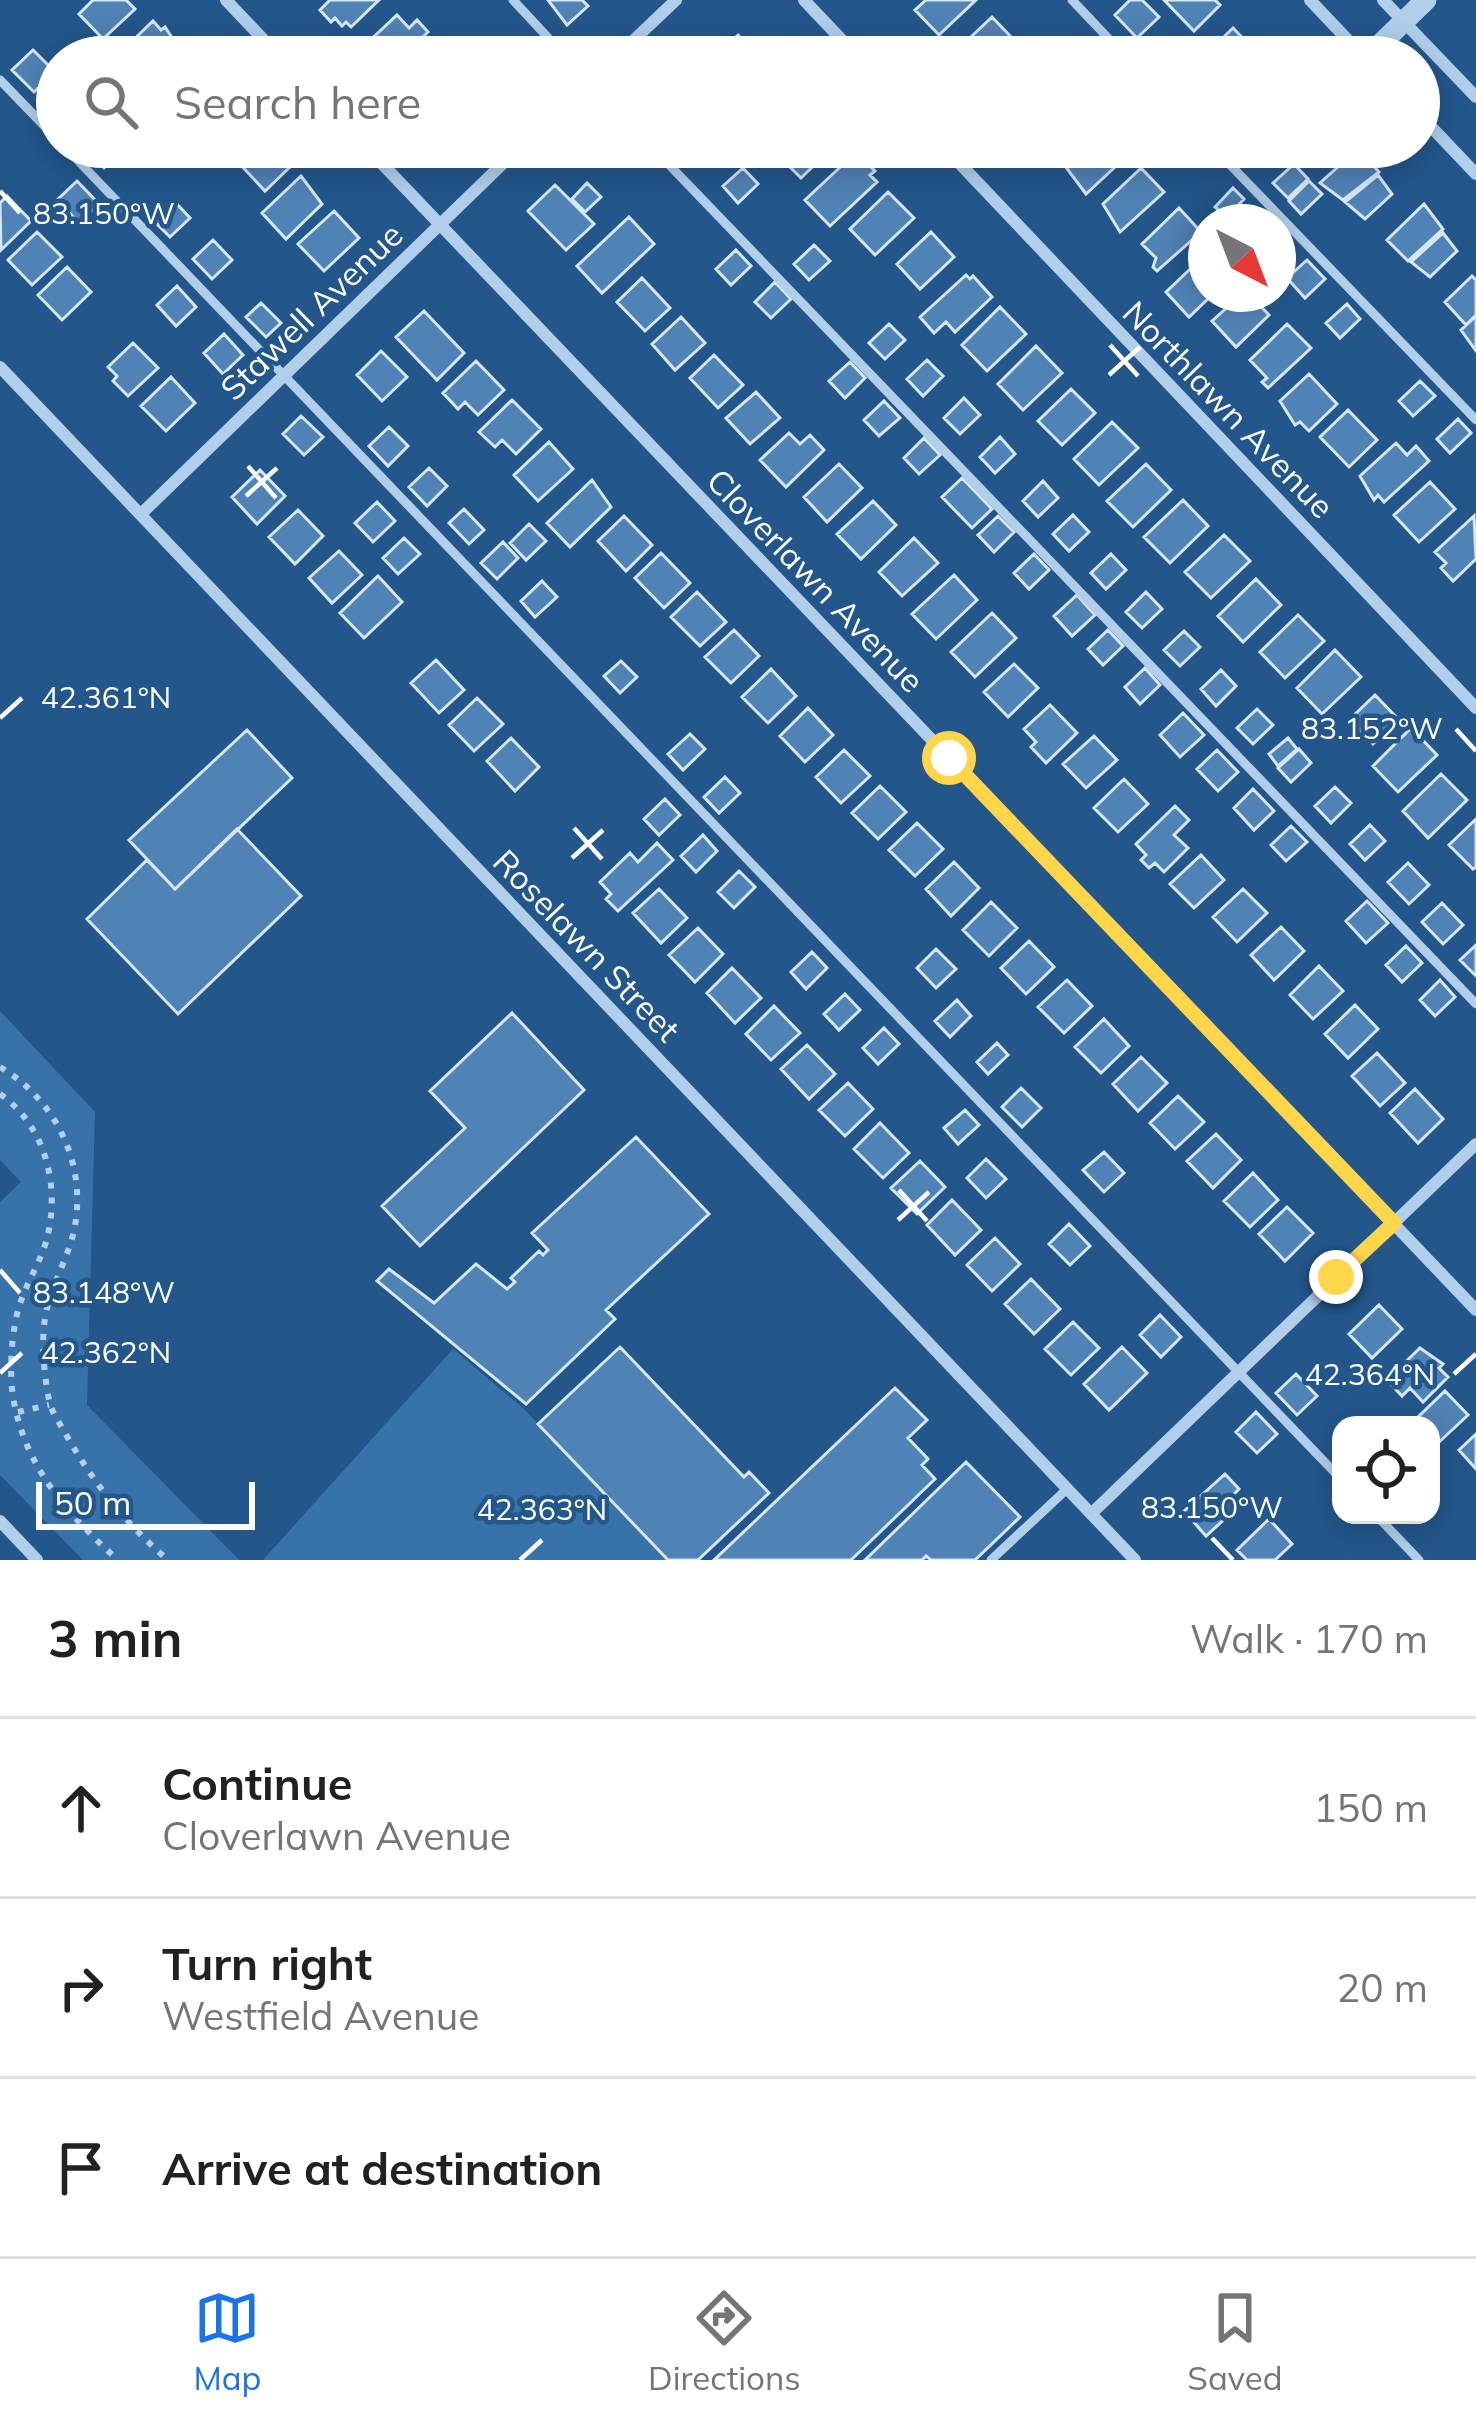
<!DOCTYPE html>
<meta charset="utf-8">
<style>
body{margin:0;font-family:Mulish,sans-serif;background:#f2f2f2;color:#202124}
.controls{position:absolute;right:36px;bottom:36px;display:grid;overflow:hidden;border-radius:24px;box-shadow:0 6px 30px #0003}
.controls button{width:108px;height:108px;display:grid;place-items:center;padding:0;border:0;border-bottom:3px solid #e0e0e0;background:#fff;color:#202124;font:60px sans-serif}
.compass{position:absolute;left:1188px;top:204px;width:108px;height:108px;border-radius:50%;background:#fff;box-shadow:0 6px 30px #0003;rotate:138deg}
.scale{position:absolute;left:36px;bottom:30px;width:219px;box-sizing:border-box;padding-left:12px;border:6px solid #fff;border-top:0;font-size:33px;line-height:42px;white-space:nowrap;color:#fff;-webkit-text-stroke:9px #23578c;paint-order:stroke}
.stop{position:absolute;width:36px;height:36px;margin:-27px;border:9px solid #ffd54a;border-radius:50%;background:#fff}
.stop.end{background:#ffd54a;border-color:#fff;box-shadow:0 3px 12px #0008}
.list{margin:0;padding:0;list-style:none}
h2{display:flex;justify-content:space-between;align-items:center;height:156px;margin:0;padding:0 48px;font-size:51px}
h2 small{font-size:39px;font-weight:400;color:#757577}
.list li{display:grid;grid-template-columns:78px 1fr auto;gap:36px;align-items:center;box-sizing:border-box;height:180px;padding:0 48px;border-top:3px solid #e0e0e0}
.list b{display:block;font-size:45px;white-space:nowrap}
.list p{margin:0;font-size:39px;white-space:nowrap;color:#757577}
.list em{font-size:39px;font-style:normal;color:#757577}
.icon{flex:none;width:66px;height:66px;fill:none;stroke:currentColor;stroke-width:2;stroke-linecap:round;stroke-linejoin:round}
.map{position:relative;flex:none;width:1476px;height:1560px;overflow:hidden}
.search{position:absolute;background:#fff;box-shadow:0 6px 30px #0003;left:36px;right:36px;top:36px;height:132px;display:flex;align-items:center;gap:30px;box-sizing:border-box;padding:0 42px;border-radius:66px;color:#757577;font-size:45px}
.sheet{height:696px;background:#fff}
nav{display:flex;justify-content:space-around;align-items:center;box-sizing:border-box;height:168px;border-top:3px solid #e0e0e0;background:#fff;font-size:33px;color:#757577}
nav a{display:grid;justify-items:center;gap:6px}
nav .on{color:#1a73e8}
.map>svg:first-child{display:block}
</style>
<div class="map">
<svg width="1476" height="1560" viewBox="0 0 1476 1560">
<rect width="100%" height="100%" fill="#23578c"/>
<!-- green -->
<path fill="#3772a9" d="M0,1011L95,1112L87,1405L239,1560H83L0,1475V1202L21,1182L0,1160Z
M453,1349L524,1409L666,1560H263Z"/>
<!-- building -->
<path fill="#5083b5" stroke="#d6e7f8" stroke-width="3" d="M93,0H126L135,9L103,39L79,14Z
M330,0H379L351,27L346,22L342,26L335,18L331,22L320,10Z
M548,0H582L588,6L567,25Z
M926,0H976L939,35L915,10Z
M1130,0H1142L1159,17L1137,38L1115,15Z
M1164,0H1215L1220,5L1194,31Z
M397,15L409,28L417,20L428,32L402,57H370L362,48Z
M992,17L1016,42L1000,57H960L955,52Z
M153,21L161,30L165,27L180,50L173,57H123L120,53Z
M1233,28L1261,57H1210L1206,54Z
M738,35L758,57H714Z
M33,50L55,72L34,92L12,70Z
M84,147H122L124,149L104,168Z
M254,147H273L291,166L265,191L238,162Z
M606,147H641L623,164Z
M688,147H720L701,166L685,150Z
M781,147H833L801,178L775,152Z
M1086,147H1121L1128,155L1086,194L1065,166Z
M1358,149L1379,172L1343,200L1320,183Z
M851,157L860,166L865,161L875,171L870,175L877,182L830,226L805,200Z
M1294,164L1308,179L1288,198L1273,183Z
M743,168L758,184L738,203L723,186Z
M1141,168L1164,192L1120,232L1103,204Z
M1378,175L1392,194L1365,219L1345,202Z
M301,176L322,204L286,239L262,213Z
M77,181L99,204L79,223L57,200Z
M1309,181L1322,194L1301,214L1289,201Z
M587,183L601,197L585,212L572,199Z
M555,185L594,224L566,250L528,211Z
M1233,188L1244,199L1227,217L1215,207Z
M888,192L914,218L875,255L850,229Z
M7,196L31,221L1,250L0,203Z
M176,203L190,218L170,237L155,222Z
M1424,204L1443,229L1408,261L1387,240Z
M1179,208L1201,232L1157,271L1153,267L1156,258L1142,244Z
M334,211L359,238L324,271L298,244Z
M629,217L654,244L602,293L577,266Z
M37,232L62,257L32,285L8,260Z
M931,232L954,257L920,289L897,264Z
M1443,233L1457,251L1430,277L1411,262Z
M213,240L232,260L212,279L193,259Z
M814,245L830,261L809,280L794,264Z
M736,250L751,266L731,285L716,269Z
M1206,254V294H1213L1189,317L1166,292Z
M1307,260L1325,279L1305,298L1287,278Z
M67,267L91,292L62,320L38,295Z
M966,275L970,279L973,276L992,297L955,332L946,322L934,333L920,317Z
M1472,276L1476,280V315L1466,325L1445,302Z
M642,278L670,308L645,331L617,302Z
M775,282L791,299L771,318L755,302Z
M177,286L196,307L176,326L157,305Z
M1242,294H1249L1269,315L1236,347L1212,321Z
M261,303L281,323L266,337L246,317Z
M1347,304L1360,319L1340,338L1326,323Z
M1000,307L1026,334L987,371L962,345Z
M424,311L464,353L437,380L396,337Z
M1476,316V351L1461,330Z
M681,317L705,343L675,370L652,344Z
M889,324L905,340L885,359L869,343Z
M1287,324L1311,348L1268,388L1262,382L1267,378L1250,360Z
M224,334L243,355L223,374L204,353Z
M133,343L158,368L128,396L113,381L117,376L108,367Z
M1036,346L1062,373L1023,410L998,384Z
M381,351L407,377L382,401L357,375Z
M714,355L743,385L718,408L690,378Z
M927,360L943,376L923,396L907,379Z
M476,361L504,390L478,415L465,402L458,409L443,393Z
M850,362L865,378L845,398L829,381Z
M1309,374L1337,404L1309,431L1300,422L1295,425L1280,401Z
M171,377L195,403L166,431L141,406Z
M1420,381L1435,396L1413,416L1399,401Z
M1071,389L1095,413L1062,445L1038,421Z
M756,392L780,418L750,444L726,418Z
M964,398L980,415L960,434L944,418Z
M512,400L541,429L516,454L502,440L495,447L479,432Z
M884,401L900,418L879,436L864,420Z
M1348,410L1377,440L1349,467L1320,437Z
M301,416L323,437L304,455L283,434Z
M1458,419L1471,433L1450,453L1437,439Z
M1112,422L1138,448L1099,485L1074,459Z
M389,427L408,446L388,466L369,446Z
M789,433L800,444L810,435L824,450L786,487L760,460Z
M1000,437L1015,454L995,473L980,457Z
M924,438L940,455L919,474L904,458Z
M549,442L573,469L538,501L514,475Z
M1396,443L1407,455L1416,446L1429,461L1384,502L1378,495L1374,500L1360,476Z
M839,464L862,488L827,522L804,497Z
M1146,464L1171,490L1133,527L1107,501Z
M429,468L447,486L427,506L409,487Z
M260,470L285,496L257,524L232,497Z
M962,478L992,509L972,528L942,497Z
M592,480L611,507L570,547L547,523Z
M1043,481L1058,498L1038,517L1023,501Z
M1430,482L1455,509L1419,542L1394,515Z
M1183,500L1208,526L1170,563L1144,537Z
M873,501L896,525L861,559L837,534Z
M377,502L395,521L373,542L355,523Z
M464,509L484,530L469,544L449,523Z
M298,510L323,536L295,564L269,537Z
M1073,515L1089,532L1069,551L1053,534Z
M624,516L652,545L626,571L598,541Z
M998,516L1014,532L994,552L978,535Z
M1474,516L1476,559L1453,581L1441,568L1446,563L1435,552Z
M529,524L546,541L526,560L510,543Z
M1224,535L1250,561L1211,598L1185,572Z
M404,538L420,554L398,574L383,558Z
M914,538L938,563L902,596L879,572Z
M503,542L518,558L497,579L481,563Z
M339,551L362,575L332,603L309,578Z
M661,553L690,583L664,608L635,578Z
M1034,554L1049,570L1029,589L1014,573Z
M1111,554L1126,570L1106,589L1091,573Z
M954,575L977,600L936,639L912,614Z
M378,576L402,602L364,638L340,613Z
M1256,579L1281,605L1243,642L1218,616Z
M542,581L557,597L535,617L521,601Z
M697,592L726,622L700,646L671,617Z
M1146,592L1162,609L1142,628L1126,612Z
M1077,595L1095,615L1072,636L1054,616Z
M992,613L1016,638L975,677L951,652Z
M1298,615L1324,641L1285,678L1260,652Z
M734,630L759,656L731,683L705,657Z
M1108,630L1123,646L1103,665L1088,649Z
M1184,631L1200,647L1180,666L1164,650Z
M1335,650L1361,677L1322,714L1297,688Z
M436,660L464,690L439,713L411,683Z
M621,661L637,677L620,693L604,676Z
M1014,664L1038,688L1008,717L984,692Z
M1145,668L1160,685L1140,704L1125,687Z
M771,669L796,696L768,723L742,697Z
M1221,670L1236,686L1216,706L1201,689Z
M1375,695L1399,720L1373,744L1350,719Z
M477,698L503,724L474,751L449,725Z
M1050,705L1077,733L1046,763L1031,747L1036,742L1024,729Z
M808,708L833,735L805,762L780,736Z
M1257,709L1273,725L1253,744L1237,728Z
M1183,713L1204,735L1180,757L1160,735Z
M1411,728L1437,755L1398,792L1373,766Z
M247,730L292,778L175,889L129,840Z
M690,734L705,749L683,770L668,754Z
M1094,736L1117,760L1086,788L1063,764Z
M511,738L539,767L515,791L487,761Z
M1288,738L1297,749L1278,766L1269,754Z
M1299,749L1311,763L1291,782L1278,768Z
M844,750L870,776L841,803L816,777Z
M1217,750L1238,772L1218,791L1197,769Z
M1441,774L1467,800L1428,838L1403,811Z
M725,777L740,793L719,813L704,797Z
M1124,779L1148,804L1118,832L1094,808Z
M880,786L906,812L878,839L852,813Z
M1335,787L1351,803L1331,823L1315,806Z
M1253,789L1274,811L1254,830L1234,808Z
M665,799L680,815L659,835L644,819Z
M1175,806L1189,820L1174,835L1188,848L1164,872L1155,863L1149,868L1141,860L1146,855L1136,844Z
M1476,819V867L1473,869L1449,845Z
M917,823L943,849L915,876L889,850Z
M1370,825L1385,841L1365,860L1350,844Z
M1291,826L1307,842L1286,861L1271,845Z
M237,829L301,896L178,1014L87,919L147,860L175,889Z
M703,835L717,851L696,872L681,856Z
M657,843L673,860L618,911L606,899L611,894L600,882L630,853L638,862Z
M1201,855L1224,880L1194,908L1170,884Z
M954,862L979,888L951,916L926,889Z
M1408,863L1429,885L1409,904L1388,882Z
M739,871L755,887L734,908L718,892Z
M659,889L687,918L661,943L633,913Z
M1243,889L1267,913L1237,942L1213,917Z
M1367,901L1388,923L1366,943L1346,921Z
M991,902L1017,928L989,956L963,930Z
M1442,903L1463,925L1443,944L1422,922Z
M1281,927L1304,951L1274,980L1251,955Z
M698,928L723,954L695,982L669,955Z
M1029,941L1054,967L1026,994L1001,968Z
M1476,945V976L1460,960Z
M1406,946L1422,963L1402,982L1386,965Z
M936,949L956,969L936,988L917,968Z
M812,952L827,968L806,989L791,972Z
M1319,966L1343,991L1313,1019L1290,995Z
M732,968L761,998L735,1023L707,993Z
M1067,980L1092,1006L1064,1033L1038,1007Z
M1440,980L1455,997L1435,1016L1420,1000Z
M845,994L860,1010L839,1030L824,1014Z
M957,1000L971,1016L950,1037L935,1021Z
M1355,1005L1378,1029L1348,1058L1325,1034Z
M774,1006L800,1033L771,1060L746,1034Z
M512,1013L584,1090L420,1246L382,1206L465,1128L430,1091Z
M1104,1019L1129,1046L1101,1073L1075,1047Z
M884,1028L899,1044L878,1064L863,1048Z
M997,1043L1008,1055L988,1074L977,1062Z
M807,1045L835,1074L809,1099L781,1069Z
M1377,1053L1405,1083L1380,1106L1352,1076Z
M1141,1057L1167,1083L1138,1111L1113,1084Z
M848,1083L873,1109L845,1136L819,1110Z
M1021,1088L1041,1108L1022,1127L1002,1107Z
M1415,1089L1443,1119L1418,1143L1390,1113Z
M1178,1096L1204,1122L1175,1149L1150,1123Z
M965,1110L979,1125L958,1144L944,1128Z
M880,1123L909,1153L883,1178L854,1149Z
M1216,1134L1241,1160L1213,1188L1187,1161Z
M636,1137L709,1214L606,1310L615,1319L526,1404L377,1281L389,1269L434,1303L476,1264L507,1289L515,1282L511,1278L539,1251L543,1255L548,1250L532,1233Z
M1104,1152L1124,1173L1104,1192L1083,1170Z
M986,1159L1006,1179L986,1198L967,1178Z
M920,1161L945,1187L917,1214L891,1188Z
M1253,1173L1278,1200L1250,1227L1224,1201Z
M952,1200L981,1230L955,1255L927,1225Z
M1287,1207L1313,1233L1285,1261L1259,1234Z
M1069,1224L1090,1246L1070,1265L1049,1244Z
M995,1238L1020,1264L992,1291L967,1265Z
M1031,1279L1060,1309L1034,1334L1005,1304Z
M1379,1305L1402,1329L1372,1358L1349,1334Z
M1160,1315L1181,1337L1161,1357L1140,1335Z
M1073,1322L1099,1348L1071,1375L1045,1349Z
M620,1347L744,1477L749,1472L769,1493L698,1560H668L538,1424Z
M1122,1347L1147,1373L1109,1410L1084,1384Z
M1420,1348L1443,1364L1439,1368L1448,1377L1423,1402L1410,1388L1402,1396L1387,1380Z
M1296,1374L1317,1396L1297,1415L1276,1393Z
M895,1388L927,1420L908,1438L928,1459L922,1465L935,1479L851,1560H714Z
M1445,1391L1468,1415L1437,1444L1431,1438V1425H1419L1415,1420Z
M1256,1412L1277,1434L1257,1453L1236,1432Z
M1476,1434V1469L1459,1450Z
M966,1462L1020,1517L975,1560H931L926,1556L922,1560H865Z
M1225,1474L1239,1489L1232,1496L1240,1505L1206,1536L1184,1511Z
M1269,1519L1292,1544L1275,1560H1247L1237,1550Z"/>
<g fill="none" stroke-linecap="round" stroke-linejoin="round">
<!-- path -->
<path stroke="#b1cfeb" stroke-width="6" stroke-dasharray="6 9" stroke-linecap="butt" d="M0,1067C56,1100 88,1165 74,1231C67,1261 50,1287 45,1318C41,1344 44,1374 49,1400C51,1411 59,1422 65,1433C93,1482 125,1523 168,1560
M0,1094C47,1127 61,1189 46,1242C38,1268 21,1291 16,1319C11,1342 9,1378 14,1402C26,1468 69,1516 118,1560
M18,1412L49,1405"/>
<!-- service -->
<path stroke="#b1cfeb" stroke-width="9" d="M513,0L566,57
M1072,0L1126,57
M0,80L57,139
M65,147L1341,1479
M652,147L1476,1004
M1213,147L1476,420
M1376,1515L1419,1560
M991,1560L1067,1489"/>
<!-- minor -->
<path stroke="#b1cfeb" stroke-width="12" d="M226,0L280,57
M804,0L858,57
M1310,0L1364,57
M1383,0L1476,97
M616,57L676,0
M1419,114L1476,174
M366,147L1476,1310
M944,147L1476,708
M0,367L1135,1560
M141,514L520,147
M1091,1514L1476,1144
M0,1521L37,1560"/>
<!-- tertiary -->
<path stroke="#b1cfeb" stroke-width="21" d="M1367,57L1426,0"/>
</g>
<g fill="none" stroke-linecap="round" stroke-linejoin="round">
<!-- route -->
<path stroke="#ffd54a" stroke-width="15" d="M949,758L1394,1223L1336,1277"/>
</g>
<!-- ticks -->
<path fill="none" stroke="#fff" stroke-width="4.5" d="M0,191L20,213M1110,345L1138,376M1109,375L1140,347M248,466L276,498M246,496L277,468M0,718L22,698M1456,729L1476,751M574,828L602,859M572,858L603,830M899,1190L927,1221M898,1220L929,1192M0,1270L20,1293M0,1373L22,1353M1454,1374L1476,1354M1212,1538L1233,1560M520,1560L542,1540"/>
<g text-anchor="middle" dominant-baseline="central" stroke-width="9" stroke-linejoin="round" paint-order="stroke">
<!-- street labels -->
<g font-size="33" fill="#fff" stroke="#23578c">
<text transform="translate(311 311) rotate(-44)">Stawell Avenue</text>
<text transform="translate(1229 409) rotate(46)">Northlawn Avenue</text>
<text transform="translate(816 580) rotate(46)">Cloverlawn Avenue</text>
<text transform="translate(587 945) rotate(46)">Roselawn Street</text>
</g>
</g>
<g font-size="30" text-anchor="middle" fill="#fff" stroke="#23578c" stroke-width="9" stroke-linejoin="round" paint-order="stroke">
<text x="104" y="224">83.150°W</text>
<text x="106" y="708">42.361°N</text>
<text x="1372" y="739">83.152°W</text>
<text x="104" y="1303">83.148°W</text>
<text x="106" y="1363">42.362°N</text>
<text x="1370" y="1385">42.364°N</text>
<text x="1212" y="1518">83.150°W</text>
<text x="542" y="1520">42.363°N</text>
</g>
</svg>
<div class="controls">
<button><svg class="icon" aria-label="locate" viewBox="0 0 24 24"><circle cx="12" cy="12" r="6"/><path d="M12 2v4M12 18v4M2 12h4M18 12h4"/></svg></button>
</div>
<svg class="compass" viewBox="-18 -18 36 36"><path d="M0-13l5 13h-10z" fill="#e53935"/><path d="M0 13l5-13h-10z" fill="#757577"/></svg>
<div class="scale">50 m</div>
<div class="stop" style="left:949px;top:758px"></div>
<div class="stop end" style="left:1336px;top:1277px"></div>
<div class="search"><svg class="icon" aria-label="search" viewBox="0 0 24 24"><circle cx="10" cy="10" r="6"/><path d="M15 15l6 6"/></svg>Search here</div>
</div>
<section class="sheet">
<h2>3 min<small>Walk · 170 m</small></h2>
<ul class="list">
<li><svg class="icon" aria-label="ahead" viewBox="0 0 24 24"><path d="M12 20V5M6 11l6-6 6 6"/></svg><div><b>Continue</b><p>Cloverlawn Avenue</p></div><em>150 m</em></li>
<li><svg class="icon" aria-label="right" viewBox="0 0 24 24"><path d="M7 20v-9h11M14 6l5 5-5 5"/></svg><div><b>Turn right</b><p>Westfield Avenue</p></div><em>20 m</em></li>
<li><svg class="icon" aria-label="arrive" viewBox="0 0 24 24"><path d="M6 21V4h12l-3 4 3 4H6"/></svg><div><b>Arrive at destination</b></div></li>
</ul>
</section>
<nav>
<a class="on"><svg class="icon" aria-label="map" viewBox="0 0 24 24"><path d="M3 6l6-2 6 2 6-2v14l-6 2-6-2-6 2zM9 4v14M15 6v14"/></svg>Map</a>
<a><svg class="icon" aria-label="directions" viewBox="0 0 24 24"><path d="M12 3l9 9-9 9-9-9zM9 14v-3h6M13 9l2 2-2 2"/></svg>Directions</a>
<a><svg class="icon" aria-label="saved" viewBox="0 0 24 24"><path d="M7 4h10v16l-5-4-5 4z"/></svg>Saved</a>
</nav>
